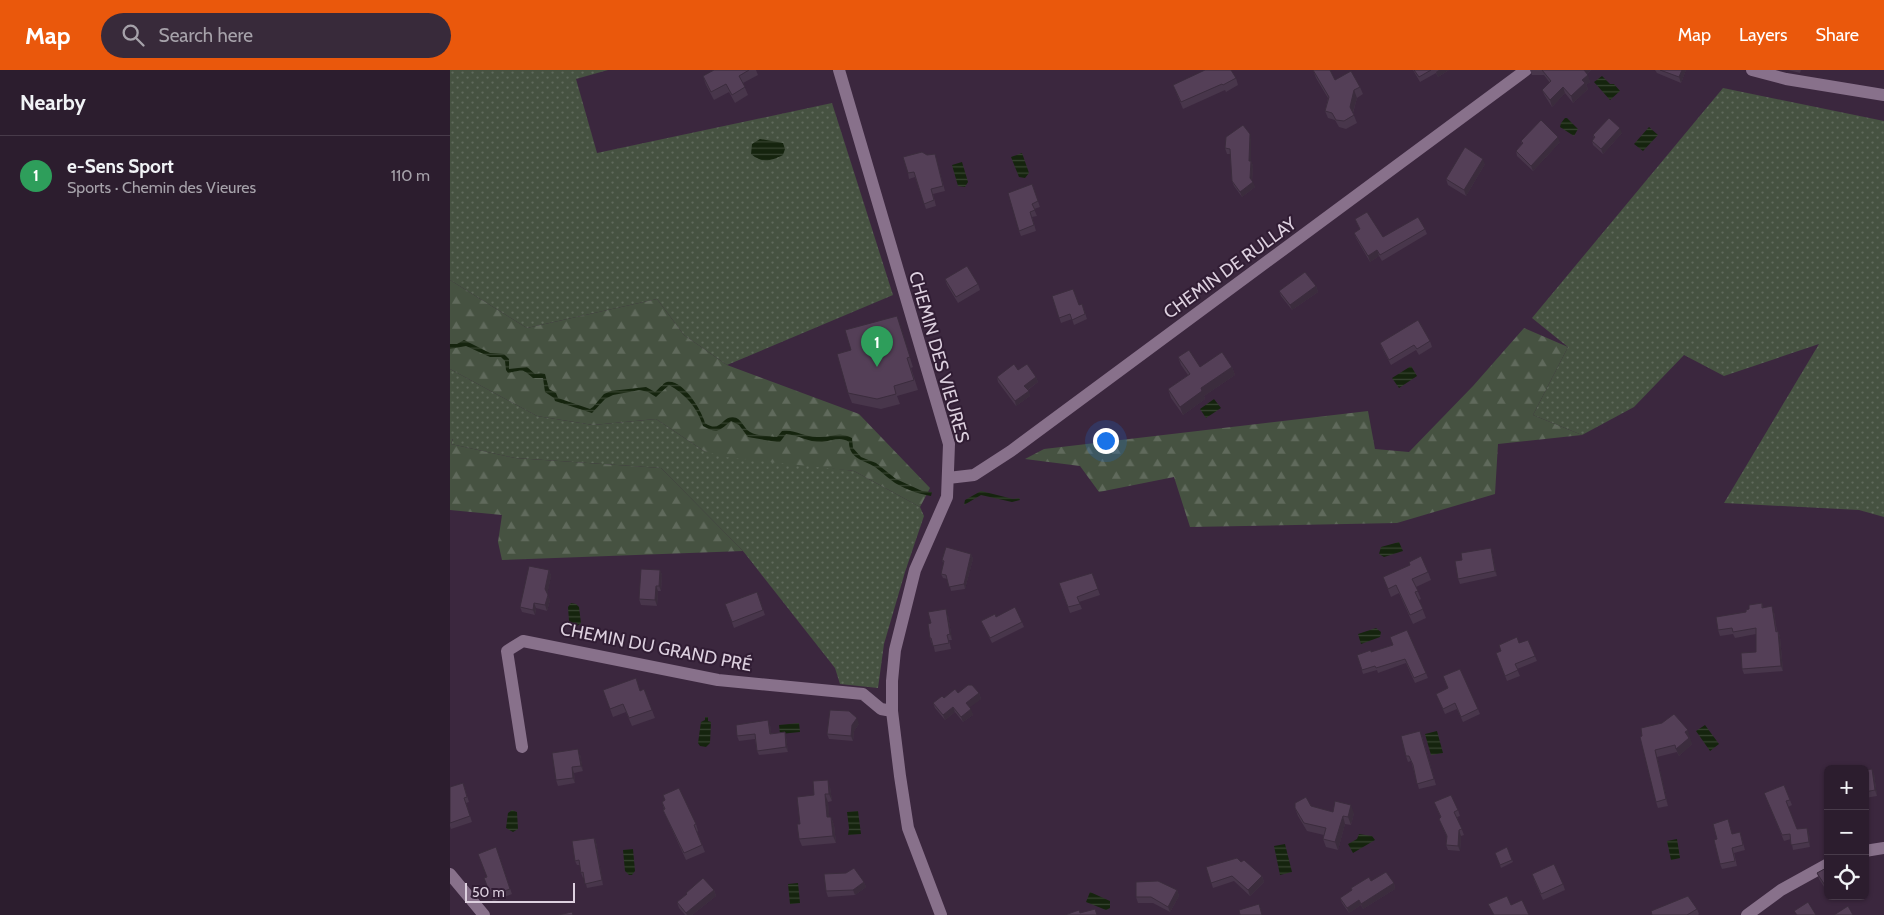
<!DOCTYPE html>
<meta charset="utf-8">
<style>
body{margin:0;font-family:Cabin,sans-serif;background:#382a3a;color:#f1f3f6}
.controls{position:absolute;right:15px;bottom:15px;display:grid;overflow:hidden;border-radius:8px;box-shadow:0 1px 4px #0004}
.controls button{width:45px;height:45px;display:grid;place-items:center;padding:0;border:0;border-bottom:1px solid #483b4a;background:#2c1d2e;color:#f1f3f6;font:25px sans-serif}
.scale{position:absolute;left:15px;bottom:12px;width:110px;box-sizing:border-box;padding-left:5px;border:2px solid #ddd0df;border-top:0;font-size:14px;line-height:18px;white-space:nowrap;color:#ddd0df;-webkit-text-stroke:4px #311d34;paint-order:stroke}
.you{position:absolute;left:655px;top:370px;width:18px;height:18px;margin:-12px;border:4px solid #fff;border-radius:50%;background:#1a73e8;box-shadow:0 0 0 8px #1a73e833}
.badge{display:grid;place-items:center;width:32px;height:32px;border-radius:50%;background:#ea580c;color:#fff;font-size:16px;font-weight:700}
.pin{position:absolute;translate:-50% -41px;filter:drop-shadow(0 1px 2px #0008)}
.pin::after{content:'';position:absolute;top:26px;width:18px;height:15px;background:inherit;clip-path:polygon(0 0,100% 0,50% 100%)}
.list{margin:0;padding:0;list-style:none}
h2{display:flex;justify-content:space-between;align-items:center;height:65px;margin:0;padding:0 20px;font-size:21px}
h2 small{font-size:16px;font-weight:400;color:#a6a2aa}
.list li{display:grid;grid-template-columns:32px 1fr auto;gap:15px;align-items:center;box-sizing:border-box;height:80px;padding:0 20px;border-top:1px solid #483b4a}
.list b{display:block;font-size:19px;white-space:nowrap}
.list p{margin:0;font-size:16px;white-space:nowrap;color:#a6a2aa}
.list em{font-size:16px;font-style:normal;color:#a6a2aa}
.icon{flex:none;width:28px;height:28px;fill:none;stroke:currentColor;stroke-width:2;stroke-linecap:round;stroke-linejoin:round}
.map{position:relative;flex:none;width:1434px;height:845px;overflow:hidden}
header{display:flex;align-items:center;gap:30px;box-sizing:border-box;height:70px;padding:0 25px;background:#ea580c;color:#fff}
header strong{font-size:24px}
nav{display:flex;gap:28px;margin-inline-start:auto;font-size:18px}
.search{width:350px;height:45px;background:#382a3a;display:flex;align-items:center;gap:12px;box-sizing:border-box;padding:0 18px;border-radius:28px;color:#a6a2aa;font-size:19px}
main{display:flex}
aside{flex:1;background:#2c1d2e}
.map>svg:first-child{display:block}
</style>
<header>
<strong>Map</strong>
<div class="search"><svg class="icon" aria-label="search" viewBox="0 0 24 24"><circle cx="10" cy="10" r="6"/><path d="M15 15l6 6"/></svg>Search here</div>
<nav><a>Map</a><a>Layers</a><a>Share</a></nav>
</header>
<main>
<aside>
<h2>Nearby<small></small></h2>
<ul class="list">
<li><span class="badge" style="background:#2e9e5b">1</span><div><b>e-Sens Sport</b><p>Sports · Chemin des Vieures</p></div><em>110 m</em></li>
</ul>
</aside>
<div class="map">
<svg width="1434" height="845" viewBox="0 0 1434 845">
<defs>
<pattern id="grass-dots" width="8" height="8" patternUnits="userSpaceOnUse" patternTransform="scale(1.25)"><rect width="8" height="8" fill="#465241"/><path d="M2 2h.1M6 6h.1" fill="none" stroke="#606a5c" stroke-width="1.8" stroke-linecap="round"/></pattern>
<pattern id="forest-firs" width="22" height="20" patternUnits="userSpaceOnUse" patternTransform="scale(1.25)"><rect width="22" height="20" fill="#465241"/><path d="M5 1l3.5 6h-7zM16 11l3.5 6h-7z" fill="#606a5c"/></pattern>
<pattern id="water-rules" width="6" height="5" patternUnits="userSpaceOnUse" patternTransform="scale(1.25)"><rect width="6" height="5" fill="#15240e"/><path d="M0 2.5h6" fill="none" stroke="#374331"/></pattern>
</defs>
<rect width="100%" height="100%" fill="#3b273e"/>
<!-- grass -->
<path fill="url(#grass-dots)" d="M0,0H158L126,9L147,83L382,33L443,225L277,295L234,265L207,229L77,258L0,210Z
M1273,18L1434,51V447L1409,440L1274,433L1369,274L1274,306L1234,285L1184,337L1132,365L1083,345L1118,277L1082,248Z
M0,299L87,346L143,355L206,349L254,381L404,401L470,437L474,446L455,502L434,574L428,618L390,614L385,598L293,481L211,398L65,388L1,374L3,369L0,368Z"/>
<!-- forest -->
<path fill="url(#forest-firs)" d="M0,210L77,258L207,229L234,265L277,295L409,344L480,418L470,437L404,401L275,387L254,381L206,349L143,355L87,346L0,299Z
M1074,258L1118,277L1083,345L1132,365L1048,374L1045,424L947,453L740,457L724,407L649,422L630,396L575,389L594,379L918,341L925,379L959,382L1023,316Z
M0,368H3L1,374L65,388L211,398L293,481L52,490L48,472L52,445L0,440Z"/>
<!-- water -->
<path fill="url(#water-rules)" d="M1152,6L1160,14H1164L1170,21L1160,30L1144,12Z
M1115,48H1117L1128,59L1124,66L1110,57L1111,53Z
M1199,57L1208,65L1193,81L1184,74Z
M310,69L333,73L335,79L333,85C320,91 313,94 301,84L302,74Z
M572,83L579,103L575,108L569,107L561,87Z
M512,92L518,112L515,117L508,116L502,95Z
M14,270L40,283L54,284L59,289V299L77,297L85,304L91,303L95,304L99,319L106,323L108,328L140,339L143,337L154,324L161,321L196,317L205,322C209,319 213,313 217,312C233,309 252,341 255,353C271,364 272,346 283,347C292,348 293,358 300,362C307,366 319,366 327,367L332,361C345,359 354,367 367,367C381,368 389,361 402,368L403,378L411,387L426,393L446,409L472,421L482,422L481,426C468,424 451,418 441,410C435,406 431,401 425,397C414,390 399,389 399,372C390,366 382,371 372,372C357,372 349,365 336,364L330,372H327L298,367L289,355L281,351C269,361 267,364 253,356C247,337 235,324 219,315L206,327L198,322L190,320L163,325L155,329L142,343L105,331L104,328L95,322L93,308H83C71,298 74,300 58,303L56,300L55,291L51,287H40L16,276L0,279V274H7Z
M961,296L967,306L949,318L942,308Z
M764,329L771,338L756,348L750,339Z
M531,421L563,429L569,428L570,430L562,432L531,425L514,435L515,430Z
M949,472L953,481L934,487L929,484L931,477Z
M121,533L126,534L129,537L131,553L126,557L122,556L119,551L118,537Z
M926,558L931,562L930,567L911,574L908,564Z
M255,647H258V651L261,652L260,673L256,677L250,676L248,673L251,652L255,650Z
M349,653L350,662L330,664L329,655Z
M1255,655L1269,674L1260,681L1246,661Z
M987,661L993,683L981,685L975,664Z
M62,740L67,742L68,759L63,762L56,758L58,743Z
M408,741L411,764L398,765L399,758L397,742Z
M909,764L922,766L925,770L903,783L898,774L907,769Z
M1227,769L1230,788L1221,790L1217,771Z
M835,774L842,802L830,805L824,776Z
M183,779L185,801L182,805H179L175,801L173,780Z
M348,813L350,833L340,834L338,814Z
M640,822L660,831V838L656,840L636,832Z"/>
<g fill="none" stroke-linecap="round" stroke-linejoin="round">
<!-- minor -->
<path stroke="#88718b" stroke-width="12" d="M389,0L499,374L497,427L465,500L445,580L442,611V641L450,706L458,758L491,845
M1302,0L1336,9L1434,25
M498,408L524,405L561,381L1076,0
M72,677L57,581L73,571L268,610L413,624L431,639L442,641
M1415,781L1434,778
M0,804L34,845
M1297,845L1331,820L1378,794"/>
</g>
<!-- wall -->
<path fill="#48364b" d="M264,0H306L308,5L293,13L298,25L285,33L279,22L264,30L256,15L253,6Z
M863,0L885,10L910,17L913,24L907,28L903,43L907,53L896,59L889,57L885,50L878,48L875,41L878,28L866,8Z
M963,0H999L988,7L986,3L970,12Z
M1080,0H1141L1137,4L1140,12L1136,15L1138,19L1123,33L1115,23L1102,37L1095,26L1092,20L1100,13L1094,5H1082Z
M1205,0H1236L1231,13L1207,3Z
M1338,0H1351L1350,3Z
M786,8L788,15L776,22L775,20L733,39L723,15Z
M1172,63L1153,84L1143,75L1142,71L1144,68L1143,65Z
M801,69V91L803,96L802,111L805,117L792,127L784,116L782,111L781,84H777L775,78Z
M1071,71L1110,72L1083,101L1067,86L1066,81L1072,74Z
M477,85L486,89L495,121L483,124L486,136L476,139L465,107L459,109L458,103Z
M1035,94L1016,126L998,115L996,109Z
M582,114L590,137L584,139L587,146L582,147L586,161L571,166L569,161Z
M905,149L933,167L975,159L977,164L932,191L929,186L920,192L906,168L904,163L910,160Z
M495,209L528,214L530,220L508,233L497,215Z
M866,216L868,222L842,240L831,226L829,221Z
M602,226L629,235L632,234L637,249L624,255L622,249L611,253Z
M447,246L463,297L461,298L468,320L447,326L450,334L431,339L402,333L398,323L401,280Z
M980,271L982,277L969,285L966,280L941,295L932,278L930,273Z
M728,287L750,297H782L785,305L754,326L755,329L733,345L721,328L718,319L738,305L731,295Z
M568,300L586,307L588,312L578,320L580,326L566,336L548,312L547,307Z
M1042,483L1047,506L1010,514L1008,509L1012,490Z
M521,484L523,489L515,519L501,521L498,509L493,508L491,504L494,495L492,490Z
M99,500L101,506L97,524L100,530L97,541L86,538L85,545L72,542L70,537Z
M210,500L212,505L211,521H208L207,536L191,535L189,529Z
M978,502L981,510L966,517L971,529L969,530L976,548L963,554L949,523L941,527L933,507Z
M642,503L650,525L629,532L632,539L620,543L609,513Z
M307,522L315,545L284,558L275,534Z
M1312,533L1313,538L1324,542L1327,562L1328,561L1330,567L1333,601L1294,604L1292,599L1306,582V564L1285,568L1283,564L1270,566L1268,560L1296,542L1299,539Z
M498,545L502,570H499L501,579L485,582L483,573L482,574L480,568L481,553Z
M546,547L572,552L574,557L542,573L531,551Z
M1078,570L1087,591L1067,599L1070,606L1057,611L1046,583Z
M943,575L976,603L978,608L965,613L956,593L928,603L927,600L913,604L907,585L921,582Z
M993,606L1028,639L1030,644L1013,652L1007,639L995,644L986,624L998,619Z
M194,619L205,648L182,656L176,642L163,647L153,620L190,621Z
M508,623H529L531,629L519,637L523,645L513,652L505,642L495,650L485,638L483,633Z
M409,654L404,661L403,671L379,669L377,664Z
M320,655L321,663L336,667L338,682L309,685L307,681L305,669L289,671L287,666Z
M972,666L986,715L969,719L961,691L958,692L956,686Z
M1192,666L1240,667L1239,668L1242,674L1229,686L1227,682L1207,687L1218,736L1208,738L1206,732Z
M130,684L133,701L124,703L125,713L108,716L106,710Z
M1415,700L1424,704L1427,726L1415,728Z
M13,713L19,732L16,733L22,752L1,759L0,756V717Z
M1334,715L1342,735L1338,737L1347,759L1359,763L1360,777L1343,780L1341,769L1334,771L1316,728Z
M380,717L382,731L378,732L379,747H381L384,755L386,773L352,776L349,769L364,725Z
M213,725L246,754L248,761L247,762L255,782L236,790L213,740L214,739L212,732L215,731Z
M984,732L1008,740L1010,746L1007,747L1014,765L1011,766L1010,781L998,780L996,775L997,767L989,749L991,748Z
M861,736L883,742L904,743L901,755L895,754L888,780L876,777L873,769L874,765L857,761L848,746L845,738Z
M1290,762L1295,780L1284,783L1287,796L1272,799L1270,794L1283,764Z
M144,768L146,772L153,815L137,818L134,807L133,808L131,803L130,795H127L125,791Z
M46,777L62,824L43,832L34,808L36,807Z
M1057,777L1063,792L1051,798L1045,783Z
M791,792L812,806L814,812L800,826L784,811L763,818L756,797Z
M1378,797V823L1369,809L1367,803Z
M1084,810L1113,814L1115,820L1093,830Z
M921,811L944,813L945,819L913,839L911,835L899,843L892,833L890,828L902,821L901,818Z
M414,812L416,817L405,825L378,827L376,821Z
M264,820L266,826L242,845H235L229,838L227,832L237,824L236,823Z
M727,820L729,826L720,842L703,833H688L686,827Z
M1247,839L1249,844L1248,845H1202Z"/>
<!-- shaded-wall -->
<path fill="#3b2c3d" d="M989,0H999L988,7L986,2Z
M1133,0H1141L1135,5Z
M1232,0H1236L1231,13L1229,7Z
M1138,5L1140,12L1136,15L1138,19L1123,33L1121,26L1132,10Z
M1113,17L1115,23L1102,37L1100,30Z
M904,20L907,28L902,45L900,37Z
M1170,58L1172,63L1153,84L1151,79Z
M800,64L801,69V96L799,91Z
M1108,67L1110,72L1083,101L1081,96Z
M1033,89L1035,94L1016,126L1014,120Z
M801,91L803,96L802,113L800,108Z
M803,112L805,117L792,127L790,122Z
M927,180L929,186L920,192L918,186Z
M866,216L868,222L842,240L840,235Z
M447,246L451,256L463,297L460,287Z
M782,297L785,305L754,326L755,329L733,345L730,337L751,318Z
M586,307L588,312L576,321L574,316Z
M579,321L580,326L566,336L565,331Z
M1041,478L1042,483L1047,506L1045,501Z
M521,484L523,489L515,519L514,514Z
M99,500L101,506L97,525L95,519Z
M210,500L212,505L211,521L209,516Z
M206,516L208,521L207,536L205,530Z
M98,525L100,530L97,541L95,535Z
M84,533L86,538L85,545L83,540Z
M1322,536L1324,542L1327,567L1326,562Z
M496,539L498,545L502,570L500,564Z
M1328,561L1330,567L1333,601L1331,596Z
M529,623L531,629L518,639L516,633Z
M503,637L505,642L495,650L493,645Z
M521,639L523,645L513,652L511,647Z
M407,648L409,654L404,661L403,671L401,666L402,655Z
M318,650L320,655L322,668L320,664Z
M1238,660L1242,674L1229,686L1226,679L1235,662Z
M335,662L336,667L338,682L336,677Z
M128,679L130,684L133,701L131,696Z
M1205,680L1207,687L1218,736L1216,729Z
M122,697L124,703L125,713L123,708Z
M1422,699L1424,704L1427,726L1425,720Z
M378,710L380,717L382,731L379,724Z
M375,724L378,732L380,755L377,747Z
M901,735L904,743L901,755L898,747Z
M893,746L895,754L888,780L885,772Z
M381,747L384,755L386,773L383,766Z
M1357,758L1359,763L1360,777L1359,772Z
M1009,760L1011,766L1010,781L1008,776Z
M144,768L146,772L153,815L152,810Z
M812,806L814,812L800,826L798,820Z
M414,812L416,817L405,825L403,820Z
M944,813L945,819L913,839L911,834Z
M264,820L266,826L242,845H237L236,843Z
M727,820L729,826L720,842L718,837Z
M909,830L911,835L899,843L897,838Z"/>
<!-- building -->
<path fill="#543f57" stroke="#3b2c3d" d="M264,0H299L289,6L295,17L282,25L276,14L261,22L253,6Z
M755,0H781L786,8L773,15L772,14L731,32L723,15Z
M863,0H880L885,10L901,1L910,17L904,20L900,37L904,45L894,51L886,50L882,43L875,41L879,27Z
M964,0H981L969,7Z
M1092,0H1134L1138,5L1132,10L1135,13L1121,26L1113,17L1100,30L1092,20L1101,11Z
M1210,0H1232L1229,7Z
M1159,48L1170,58L1151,79L1142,71L1145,67L1143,65Z
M1091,50L1108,67L1081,96L1066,81L1073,73L1071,71Z
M793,55L800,64L799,91H801L800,108L803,112L790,122L782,111L780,79L775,78L776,67Z
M1015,77L1033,89L1014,120L996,109Z
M472,82L477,85L485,84L493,116L481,119L484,130L474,134L464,102L458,103L453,87Z
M582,114L588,131L582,134L585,140L580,142L584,155L569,161L558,123Z
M917,142L933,167L968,147L975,159L930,185L927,180L918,186L904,163L910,159L905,149Z
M517,196L528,214L506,227L495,209Z
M855,202L866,216L840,235L829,221Z
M623,219L629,235L632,234L635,244L622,250L620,244L609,248L602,226Z
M447,246L460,287L457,288L464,310L444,316L446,324L427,329L398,323L387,284L401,280L395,260Z
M968,250L980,271L967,279L964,275L939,290L930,273Z
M739,280L750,297L772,282L782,297L751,318L752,321L730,337L718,319L740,304L728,287Z
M564,294L568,300L577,294L586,307L574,316L579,321L565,331L547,307Z
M496,477L521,484L514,514L499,517L496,505L491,504L494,491L492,490Z
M1041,478L1045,501L1008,509L1005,491L1012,490L1011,483Z
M971,486L978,502L962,509L968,521L965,522L973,539L960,545L946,515L938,519L933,507L960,495L959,492Z
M79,496L99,500L95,519L98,525L95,535L84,533L83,540L70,537Z
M191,499L210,500L209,516H206L205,530L189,529Z
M642,503L648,519L627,527L630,534L618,537L609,513Z
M307,522L313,540L282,552L275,534Z
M1312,533V538L1322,536L1326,562L1328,561L1331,596L1292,599L1291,583L1306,582V558L1283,562L1282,558L1268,560L1266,547L1296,542V540L1299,539V535Z
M565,537L572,552L540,568L531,551L545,544L546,547Z
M496,539L500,564L497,565L499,573L483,576L481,568H480L478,554L481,553L478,542Z
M957,560L976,603L964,608L955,589L926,598L925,596L912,600L907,585L921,580V582L943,575L940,567Z
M1067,567L1069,573L1078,570L1085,586L1065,594L1068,600L1055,606L1046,583L1051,581L1049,575Z
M1010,599L1028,639L1011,647L1005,633L993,639L986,624L998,618L993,606Z
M186,608L190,621L194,619L202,640L179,648L173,634L160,639L153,620Z
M518,615H522L529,623L516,633L521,639L511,647L503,637L493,645L483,633L492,626L494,628L505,619L508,623Z
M380,640L399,641L407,648L402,655L401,666L377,664Z
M1224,644L1238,660L1235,662L1239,668L1226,679L1225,675L1205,680L1216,729L1206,732L1190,667L1192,666L1191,658L1212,653Z
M318,650L320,664L335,662L336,677L307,681L305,664L287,666L286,655Z
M970,661L984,709L967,714L963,695L959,686H956L951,666Z
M128,679L131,696L122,697L123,708L106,710L102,683Z
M1422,699L1425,720L1415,722V700Z
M378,710L379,724H375L377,747H381L383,766L349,769L347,754H350L347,727L364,725L363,711Z
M13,713L17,727L14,728L20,746L0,753V717Z
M1334,715L1340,730L1336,731L1347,759L1357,758L1359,772L1341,775L1340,764L1332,765L1314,723Z
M229,718L246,754L244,755L252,775L234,783L213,740L215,739L212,732L215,730L213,725Z
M1001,725L1008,740L1004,742L1012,759L1009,760L1008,776L996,775L997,766L989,749L991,747L984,732Z
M856,727L861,736L883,742L885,731L901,735L898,747L893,746L885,772L873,769L876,758L854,753L845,738V733Z
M1278,749L1282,764L1290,762L1293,775L1282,778L1285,791L1270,794L1264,770L1267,769L1263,754Z
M144,768L152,810L135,814L133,802L131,803L129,790L125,791L122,771Z
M46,777L60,819L41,826L34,808L37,807L28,784Z
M1057,777L1062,790L1050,795L1045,783Z
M787,788L791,792L794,790L812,806L798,820L782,806L761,813L756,797Z
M1104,794L1113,814L1091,824L1082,804Z
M1378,797V820L1367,803Z
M404,798L414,812L403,820L376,821L374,804L396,803Z
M936,802L944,813L911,834L909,830L897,838L890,828L902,820L901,818L919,807L921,811Z
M253,808L264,820L236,843L227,832L237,824L236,823Z
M708,811L727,820L718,837L701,827H686V812Z
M1057,826L1061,835L1072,830L1079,845H1044L1038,834Z
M1238,826L1247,839L1237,845H1202L1201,841Z
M1358,832L1366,845H1347L1344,841Z
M809,834L812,845H790L789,840Z
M1398,836L1403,845H1384Z
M645,839L647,845H615L629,840L630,843Z
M122,842L123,845H108Z"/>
<g text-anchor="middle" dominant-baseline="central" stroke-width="4" stroke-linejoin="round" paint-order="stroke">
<!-- street labels -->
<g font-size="18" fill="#ddd0df" stroke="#311d34">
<text transform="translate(780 198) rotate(-36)">CHEMIN DE RULLAY</text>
<text transform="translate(489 287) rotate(74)">CHEMIN DES VIEURES</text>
<text transform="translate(206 577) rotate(11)">CHEMIN DU GRAND PRÉ</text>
</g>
</g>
</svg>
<div class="controls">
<button>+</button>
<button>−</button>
<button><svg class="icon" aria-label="locate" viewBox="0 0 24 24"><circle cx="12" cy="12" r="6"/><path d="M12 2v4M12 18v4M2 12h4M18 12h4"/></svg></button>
</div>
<div class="scale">50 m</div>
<div class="you"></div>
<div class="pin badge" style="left:427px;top:297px;background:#2e9e5b">1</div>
</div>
</main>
